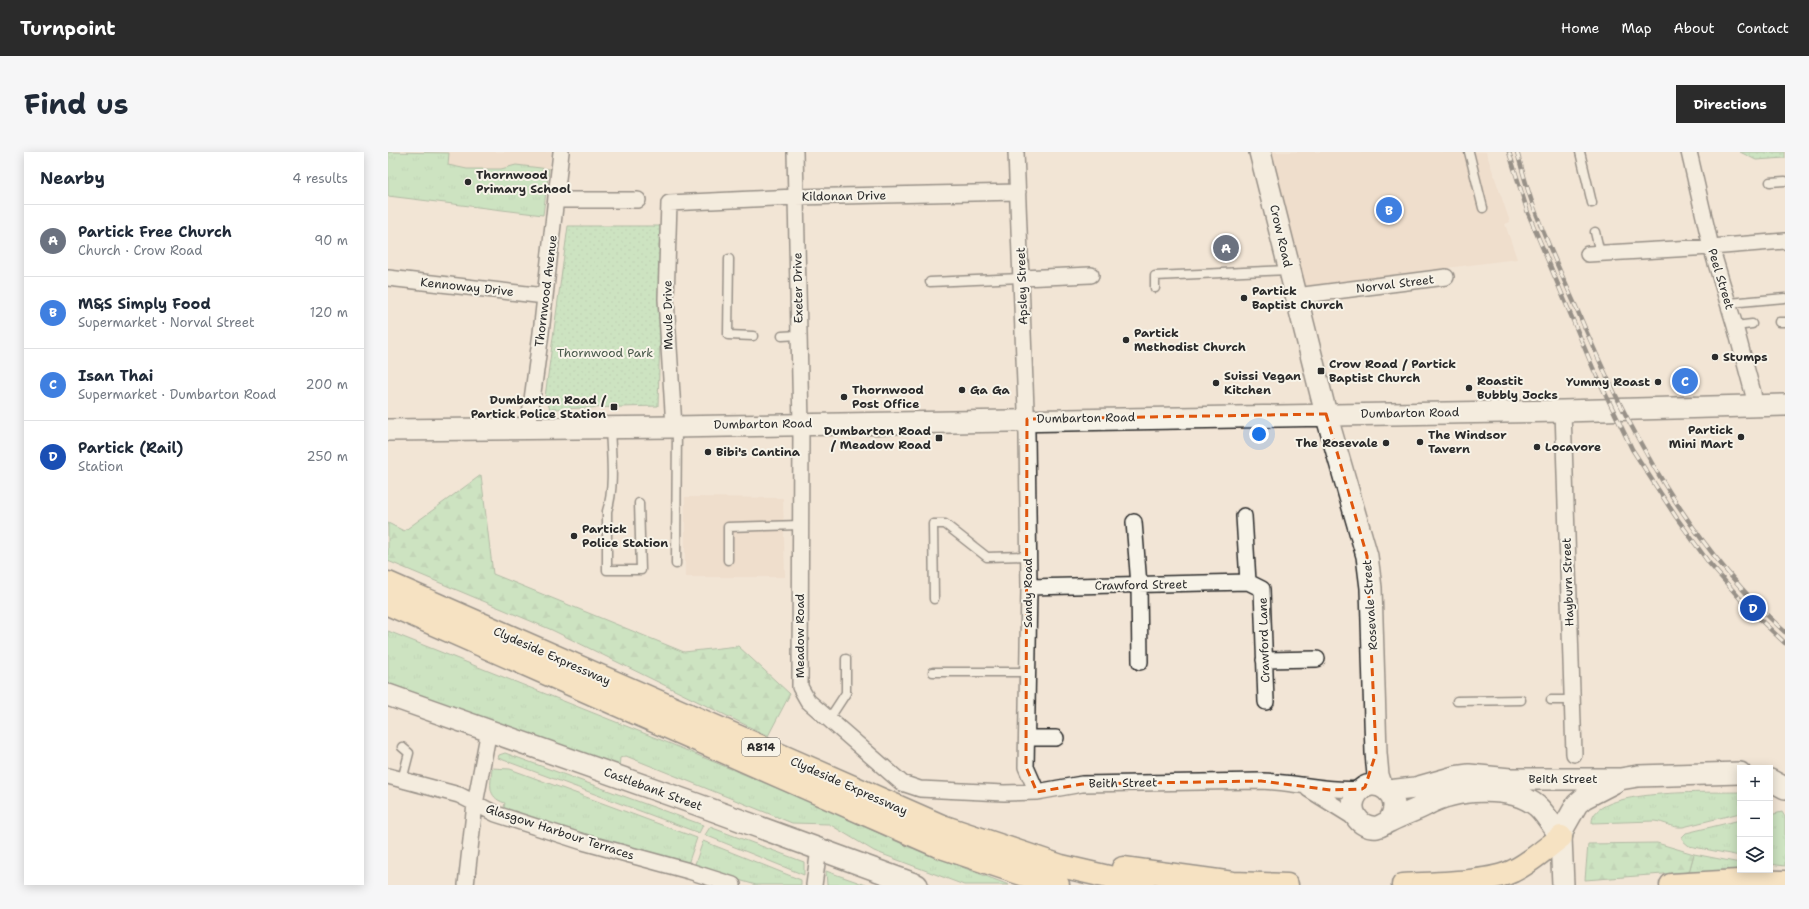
<!DOCTYPE html>
<meta charset="utf-8">
<style>
body{margin:0;font-family:"Shantell Sans",sans-serif;background:#f6f6f7;color:#1f2937}
.controls{position:absolute;right:12px;bottom:12px;display:grid;overflow:hidden;border-radius:0px;box-shadow:0 2px 10px #0003}
.controls button{width:36px;height:36px;display:grid;place-items:center;padding:0;border:0;border-bottom:1px solid #e0e1e3;background:#fff;color:#1f2937;font:20px sans-serif}
.you{position:absolute;left:871px;top:282px;width:14px;height:14px;margin:-10px;border:3px solid #fff;border-radius:50%;background:#1a73e8;box-shadow:0 0 0 6px #1a73e833}
.badge{display:grid;place-items:center;width:26px;height:26px;border-radius:50%;background:#2b2b2b;color:#fff;font-size:13px;font-weight:700}
.pin{position:absolute;translate:-50% -50%;border:2px solid #fff;box-shadow:0 1px 4px #0006}
.list{margin:0;padding:0;list-style:none}
h2{display:flex;justify-content:space-between;align-items:center;height:52px;margin:0;padding:0 16px;font-size:17px}
h2 small{font-size:13px;font-weight:400;color:#747a83}
.list li{display:grid;grid-template-columns:26px 1fr auto;gap:12px;align-items:center;box-sizing:border-box;height:72px;padding:0 16px;border-top:1px solid #e0e1e3}
.list b{display:block;font-size:15px;white-space:nowrap}
.list p{margin:0;font-size:13px;white-space:nowrap;color:#747a83}
.list em{font-size:13px;font-style:normal;color:#747a83}
.icon{flex:none;width:22px;height:22px;fill:none;stroke:currentColor;stroke-width:2;stroke-linecap:round;stroke-linejoin:round}
.map{position:relative;flex:none;width:1397px;height:733px;overflow:hidden;border-radius:0px}
header{display:flex;align-items:center;gap:24px;box-sizing:border-box;height:56px;padding:0 20px;background:#2b2b2b;color:#fff}
header strong{font-size:19px}
nav{display:flex;gap:22px;margin-inline-start:auto;font-size:14px}
.intro{display:flex;align-items:center;justify-content:space-between;box-sizing:border-box;height:96px;padding:0 24px}
h1{margin:0;font-size:28px}
.button{padding:10px 18px;border-radius:0px;background:#2b2b2b;color:#fff;font-size:14px;font-weight:700}
main{display:flex;gap:24px;padding:0 24px}
aside{flex:1;background:#fff;border-radius:0px;box-shadow:0 2px 10px #0003}
.map>svg:first-child{display:block}
</style>
<header>
<strong>Turnpoint</strong>
<nav><a>Home</a><a>Map</a><a>About</a><a>Contact</a></nav>
</header>
<div class="intro"><h1>Find us</h1><a class="button">Directions</a></div>
<main>
<aside>
<h2>Nearby<small>4 results</small></h2>
<ul class="list">
<li><span class="badge" style="background:#6b7280">A</span><div><b>Partick Free Church</b><p>Church · Crow Road</p></div><em>90 m</em></li>
<li><span class="badge" style="background:#3f7fe0">B</span><div><b>M&amp;S Simply Food</b><p>Supermarket · Norval Street</p></div><em>120 m</em></li>
<li><span class="badge" style="background:#3f7fe0">C</span><div><b>Isan Thai</b><p>Supermarket · Dumbarton Road</p></div><em>200 m</em></li>
<li><span class="badge" style="background:#1a4fb4">D</span><div><b>Partick (Rail)</b><p>Station</p></div><em>250 m</em></li>
</ul>
</aside>
<div class="map">
<svg width="1397" height="733" viewBox="0 0 1397 733">
<defs>
<pattern id="grass-tufts" width="24" height="20" patternUnits="userSpaceOnUse"><rect width="24" height="20" fill="#9fe0a9"/><path d="M3 7l-1-3M5 7V3M7 7l1-3M15 17l-1-3M17 17v-4M19 17l1-3" fill="none" stroke="#89c092"/></pattern>
<pattern id="forest-firs" width="22" height="20" patternUnits="userSpaceOnUse"><rect width="22" height="20" fill="#9fe0a9"/><path d="M5 1l3.5 6h-7zM16 11l3.5 6h-7z" fill="#89c092"/></pattern>
<pattern id="park-dots" width="8" height="8" patternUnits="userSpaceOnUse"><rect width="8" height="8" fill="#9fe0a9"/><path d="M2 2h.1M6 6h.1" fill="none" stroke="#89c092" stroke-width="1.8" stroke-linecap="round"/></pattern>
</defs>
<rect width="100%" height="100%" fill="#f2e5d6"/>
<filter id="ink" filterUnits="userSpaceOnUse"><feTurbulence type="fractalNoise" baseFrequency=".025" numOctaves="2"/><feDisplacementMap in="SourceGraphic" scale="8" xChannelSelector="R" yChannelSelector="G"/><feConvolveMatrix kernelMatrix="1 2 1 2 8 2 1 2 1" color-interpolation-filters="sRGB"/></filter>
<g filter="url(#ink)">
<!-- built -->
<path fill="#ebd4c0" d="M0,0H163L155,63L0,44Z
M884,0H1098L1122,70L1117,72L1129,107L916,134Z
M297,345L395,346L397,425H297Z"/>
<!-- grass -->
<path fill="url(#grass-tufts)" stroke="#65866a" d="M0,0L61,1L60,13L79,17H113L128,13L161,17L155,63L0,44Z
M0,479L283,592L427,652L519,694L621,733H576L486,699L441,672L404,671L238,604L232,606L231,615L0,531Z
M117,601L315,673L311,681L110,606L111,603Z
M104,616L122,617L309,686L300,712L115,659L117,651C98,645 103,632 104,616Z
M1352,640V661L1295,675C1284,676 1277,670 1266,669L1204,671C1202,635 1328,641 1352,640Z
M1394,660L1397,665V714L1382,712V663Z
M1352,668V704L1301,694L1294,688V685L1298,681Z
M322,675L416,710V723L317,683Z
M315,689L413,728V733H368L306,715Z
M1306,702L1352,711V718H1379L1386,720H1301Z
M438,719L478,733H439Z"/>
<!-- forest -->
<path fill="url(#forest-firs)" stroke="#65866a" d="M93,323L105,422L296,500L350,494L402,542L380,584L164,478L0,409V371L16,379Z
M1269,691L1306,702L1301,720L1197,728L1200,692Z"/>
<!-- park -->
<path fill="url(#park-dots)" stroke="#65866a" d="M1352,0H1397V6L1368,8Z
M180,74H275L270,254L162,257L157,245Z"/>
<g fill="none" stroke-linecap="round" stroke-linejoin="round">
<defs>
<path id="lane" d="M1081,0L1095,56
M1192,0L1204,51
M1382,30L1397,29
M1207,80L1212,101
M341,107L340,183L365,184
M542,130L633,126
M767,136V124L901,118
M1341,151L1397,146
M1391,170H1397
M1347,174L1364,172
M394,184L411,183
M222,276C223,301 227,336 219,359V418H253L251,351
M340,408V375L412,373
M288,412L289,274
M546,447L545,372H557L599,405L640,404
M545,520H640
M1163,548H1184
M1069,549L1133,548
M441,567L458,541V507
M14,628L21,601L14,595"/>
<path id="street" d="M407,0L413,272L412,535L420,549L514,631L532,637L616,641L649,640L694,632L873,629C907,630 939,640 974,637
M628,0L639,283L641,435L638,615L649,640
M1301,0L1323,95L1347,174L1365,241L1367,254
M168,48H250
M1200,102L1323,95L1397,89
M0,126L157,144
M633,126L703,123
M908,144L1058,125
M1175,259L1186,602
M286,275L278,147L281,51L408,45L630,40
M140,277L153,181L173,0
M856,364L860,430
M746,370L751,433L752,510
M641,435L860,430L874,437L878,550
M876,508L929,507
M639,586H668
M0,624L71,643L108,662L195,690L301,719L345,733
M920,637L970,668
M78,733L87,652L101,578
M426,733L431,697"/>
<path id="secondary" d="M872,0L938,262L979,404L983,436L988,601L990,623L994,635
M0,278L286,275L1175,259L1397,253
M0,543L308,652L529,733
M1382,628L1397,636
M1000,639L1027,636L1066,625L1081,623L1122,627H1232L1250,624L1352,621
M1000,670C1020,644 985,619 969,642C958,657 971,677 989,675C994,674 997,671 1002,669C1014,663 1026,659 1038,653C1066,637 1122,632 1149,654C1158,662 1165,675 1173,685
M1175,733L1173,685L1176,675L1189,652L1196,646L1227,630"/>
<path id="primary" d="M0,431L554,674L673,714L755,733
M0,452L550,694L637,723L670,733
M735,716L845,731L899,733
M1015,733C1044,731 1101,731 1125,719C1142,711 1157,697 1173,685
M1283,733L1350,729L1397,730"/>
</defs>
<!-- lane casing -->
<use href="#lane" stroke="#2b2b2b" stroke-width="11"/>
<!-- street casing -->
<use href="#street" stroke="#2b2b2b" stroke-width="18"/>
<!-- secondary casing -->
<use href="#secondary" stroke="#2b2b2b" stroke-width="24"/>
<!-- primary casing -->
<use href="#primary" stroke="#2b2b2b" stroke-width="25"/>
<!-- lane -->
<use href="#lane" stroke="#f7f3e8" stroke-width="8"/>
<!-- street -->
<use href="#street" stroke="#f7f3e8" stroke-width="15"/>
<!-- secondary -->
<use href="#secondary" stroke="#f7f3e8" stroke-width="21"/>
<!-- primary -->
<use href="#primary" stroke="#faddab" stroke-width="22"/>
<defs>
<path id="rail" d="M1121,0L1140,61L1205,216L1244,297L1288,365L1321,411L1362,458L1397,491
M1129,0C1135,20 1140,41 1148,61C1160,93 1174,124 1188,155C1238,275 1300,392 1397,480"/>
</defs>
<!-- rail casing -->
<use href="#rail" stroke="#2b2b2b" stroke-width="4.5"/>
<!-- rail -->
<use href="#rail" stroke="#f7f3e8" stroke-width="3" stroke-dasharray="9" stroke-linecap="butt"/>
</g>
</g>
<!-- marked area -->
<path d="M0 0H1397V733H0ZM938,262L979,404L988,601L977,635L974,637L943,638L873,629L694,632L649,640L638,615L639,267Z" fill="#f2e5d6" fill-opacity=".55" fill-rule="evenodd"/>
<path fill="none" stroke="#df570e" stroke-width="3" stroke-dasharray="8 5" stroke-linejoin="round" d="M938,262L979,404L988,601L977,635L974,637L943,638L873,629L694,632L649,640L638,615L639,267Z"/>
<!-- markers -->
<g fill="#2b2b2b" stroke="#f7f3e8" stroke-width="1.5">
<circle cx="80" cy="30" r="4"/>
<circle cx="856" cy="146" r="4"/>
<circle cx="738" cy="188" r="4"/>
<circle cx="1327" cy="205" r="4"/>
<rect x="929" y="215" width="8" height="8" rx="2"/>
<circle cx="1270" cy="230" r="4"/>
<circle cx="828" cy="231" r="4"/>
<circle cx="1081" cy="236" r="4"/>
<circle cx="574" cy="238" r="4"/>
<circle cx="456" cy="245" r="4"/>
<rect x="222" y="251" width="8" height="8" rx="2"/>
<circle cx="1353" cy="285" r="4"/>
<rect x="547" y="282" width="8" height="8" rx="2"/>
<circle cx="1032" cy="290" r="4"/>
<circle cx="998" cy="291" r="4"/>
<circle cx="1149" cy="295" r="4"/>
<circle cx="320" cy="300" r="4"/>
<circle cx="186" cy="384" r="4"/>
</g>
<g text-anchor="middle" dominant-baseline="central" stroke-width="4" stroke-linejoin="round" paint-order="stroke">
<!-- shield labels -->
<rect fill="#f7f3e8" stroke="#686764" stroke-width="1" x="354" y="586" width="38" height="18" rx="3"/>
<g font-size="11" font-weight="bold" fill="#2b2b2b">
<text x="373" y="595">A814</text>
</g>
<!-- poi labels -->
<g font-size="12" font-weight="bold" fill="#2b2b2b" stroke="#f7f3e8" text-anchor="start">
<text x="88" y="23">Thornwood<tspan x="88" dy="14">Primary School</tspan></text>
<text x="864" y="139">Partick<tspan x="864" dy="14">Baptist Church</tspan></text>
<text x="746" y="181">Partick<tspan x="746" dy="14">Methodist Church</tspan></text>
<text x="1335" y="205">Stumps</text>
<text x="941" y="212">Crow Road / Partick<tspan x="941" dy="14">Baptist Church</tspan></text>
<text x="836" y="224">Suissi Vegan<tspan x="836" dy="14">Kitchen</tspan></text>
<text x="1089" y="229">Roastit<tspan x="1089" dy="14">Bubbly Jocks</tspan></text>
<text x="1262" y="230" text-anchor="end">Yummy Roast</text>
<text x="464" y="238">Thornwood<tspan x="464" dy="14">Post Office</tspan></text>
<text x="582" y="238">Ga Ga</text>
<text x="218" y="248" text-anchor="end">Dumbarton Road /<tspan x="218" dy="14">Partick Police Station</tspan></text>
<text x="1345" y="278" text-anchor="end">Partick<tspan x="1345" dy="14">Mini Mart</tspan></text>
<text x="543" y="279" text-anchor="end">Dumbarton Road<tspan x="543" dy="14">/ Meadow Road</tspan></text>
<text x="1040" y="283">The Windsor<tspan x="1040" dy="14">Tavern</tspan></text>
<text x="990" y="291" text-anchor="end">The Rosevale</text>
<text x="1157" y="295">Locavore</text>
<text x="328" y="300">Bibi's Cantina</text>
<text x="194" y="377">Partick<tspan x="194" dy="14">Police Station</tspan></text>
</g>
<!-- street labels -->
<g font-size="12" fill="#2b2b2b" stroke="#f7f3e8">
<text transform="translate(456 44) rotate(-1)">Kildonan Drive</text>
<text transform="translate(893 84) rotate(77)">Crow Road</text>
<text transform="translate(1333 127) rotate(73)">Peel Street</text>
<text transform="translate(1007 132) rotate(-7)">Norval Street</text>
<text transform="translate(634 134) rotate(-92)">Apsley Street</text>
<text transform="translate(79 135) rotate(6)">Kennoway Drive</text>
<text transform="translate(410 136) rotate(-91)">Exeter Drive</text>
<text transform="translate(158 139) rotate(-83)">Thornwood Avenue</text>
<text transform="translate(280 163) rotate(-91)">Maule Drive</text>
<text transform="translate(1022 261) rotate(-1)">Dumbarton Road</text>
<text transform="translate(698 266) rotate(-1)">Dumbarton Road</text>
<text transform="translate(375 272) rotate(-1)">Dumbarton Road</text>
<text transform="translate(1180 430) rotate(-92)">Hayburn Street</text>
<text transform="translate(753 433) rotate(-1)">Crawford Street</text>
<text transform="translate(640 441) rotate(-90)">Sandy Road</text>
<text transform="translate(982 453) rotate(-94)">Rosevale Street</text>
<text transform="translate(412 484) rotate(-90)">Meadow Road</text>
<text transform="translate(876 488) rotate(-92)">Crawford Lane</text>
<text transform="translate(164 504) rotate(24)">Clydeside Expressway</text>
<text x="1175" y="627">Beith Street</text>
<text transform="translate(735 631) rotate(-1)">Beith Street</text>
<text transform="translate(461 634) rotate(24)">Clydeside Expressway</text>
<text transform="translate(265 637) rotate(20)">Castlebank Street</text>
<text transform="translate(172 680) rotate(18)">Glasgow Harbour Terraces</text>
</g>
<!-- park labels -->
<g font-size="12" fill="#48584a" stroke="#f7f3e8">
<text x="217" y="201">Thornwood Park</text>
</g>
</g>
</svg>
<div class="controls">
<button>+</button>
<button>−</button>
<button><svg class="icon" aria-label="layers" viewBox="0 0 24 24"><path d="M12 4l9 5-9 5-9-5zM3 14l9 5 9-5"/></svg></button>
</div>
<div class="you"></div>
<div class="pin badge" style="left:838px;top:96px;background:#6b7280">A</div>
<div class="pin badge" style="left:1001px;top:58px;background:#3f7fe0">B</div>
<div class="pin badge" style="left:1297px;top:229px;background:#3f7fe0">C</div>
<div class="pin badge" style="left:1365px;top:456px;background:#1a4fb4">D</div>
</div>
</main>
